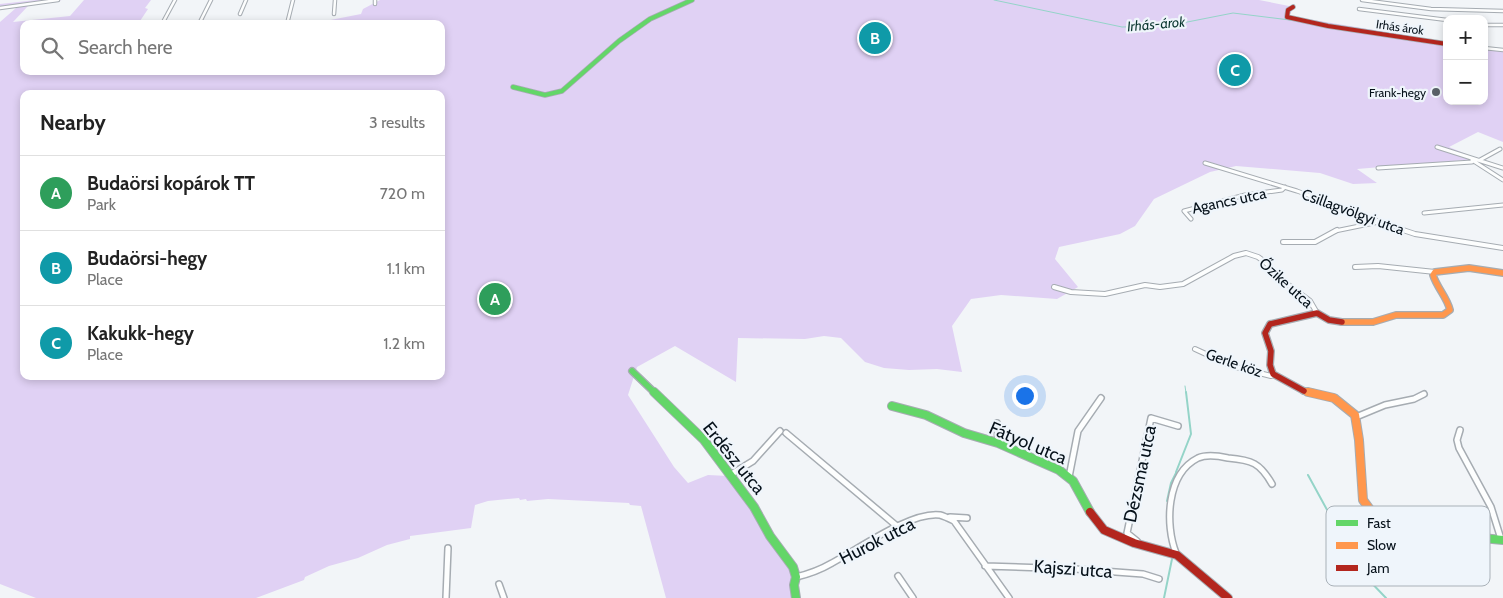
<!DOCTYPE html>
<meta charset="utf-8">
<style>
body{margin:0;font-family:Cabin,sans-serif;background:#f2f2f2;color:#222}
.controls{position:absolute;right:15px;top:15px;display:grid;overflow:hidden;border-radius:10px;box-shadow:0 2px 8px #0003}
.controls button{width:45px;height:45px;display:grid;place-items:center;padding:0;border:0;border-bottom:1px solid #e0e0e0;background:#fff;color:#222;font:25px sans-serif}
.you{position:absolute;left:1024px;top:395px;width:18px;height:18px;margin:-12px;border:4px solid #fff;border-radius:50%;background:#1a73e8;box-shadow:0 0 0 8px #1a73e833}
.badge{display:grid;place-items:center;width:32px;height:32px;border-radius:50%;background:#596168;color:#fff;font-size:16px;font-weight:700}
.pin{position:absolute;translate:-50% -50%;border:2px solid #fff;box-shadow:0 1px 5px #0006}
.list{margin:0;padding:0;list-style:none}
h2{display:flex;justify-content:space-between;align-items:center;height:65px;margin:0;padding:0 20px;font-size:21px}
h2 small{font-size:16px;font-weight:400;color:#767676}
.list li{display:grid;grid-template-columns:32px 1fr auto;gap:15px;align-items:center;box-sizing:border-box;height:75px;padding:0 20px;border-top:1px solid #e0e0e0}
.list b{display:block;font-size:19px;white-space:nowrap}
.list p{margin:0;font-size:16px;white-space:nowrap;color:#767676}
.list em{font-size:16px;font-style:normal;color:#767676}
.icon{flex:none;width:28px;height:28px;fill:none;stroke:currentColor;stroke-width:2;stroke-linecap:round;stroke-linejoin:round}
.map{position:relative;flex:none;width:1503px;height:598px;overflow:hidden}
.search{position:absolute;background:#fff;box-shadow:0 2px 8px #0003;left:20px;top:20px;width:425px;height:55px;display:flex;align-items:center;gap:12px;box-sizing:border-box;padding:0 18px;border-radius:10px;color:#767676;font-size:19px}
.panel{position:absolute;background:#fff;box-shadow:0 2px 8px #0003;left:20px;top:90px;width:425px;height:290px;border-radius:10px}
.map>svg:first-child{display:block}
</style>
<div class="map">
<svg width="1503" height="598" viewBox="0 0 1503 598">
<rect width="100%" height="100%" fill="#f2f5f8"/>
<!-- green -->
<path fill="#e0d1f4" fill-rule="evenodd" d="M36,0H62L28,6L13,22L70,16L84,0H151L145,8L148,9L138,24H24V71H441V24H310L361,14L363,9L380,0H1259L1294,7L1289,16L1447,42V101H1484V48L1503,50V142L1478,132L1449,147L1478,159L1357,169L1377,183L1353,184L1320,173L1236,166L1210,172L1154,199L1135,226L1120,234L1059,247L1055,259L1078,287L1057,299L1001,295L971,299L952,326L962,372L937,369L909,370L884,368L865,362L841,338L824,336L805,339L738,338L736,382L675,346L637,367L628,395L674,467L688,483L708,475L728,476L757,516L794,575L791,580L792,598H666L641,506L630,505L629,503L548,499L527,501L526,499L520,500L519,498L488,501L475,505L471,528L410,536V539L387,545L358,558L329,566L305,577L304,580L256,598H36L0,584V22L16,8L0,9V4ZM24,94H441V376H24Z"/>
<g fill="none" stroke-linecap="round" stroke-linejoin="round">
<!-- stream-far1 -->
<path stroke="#94d4c8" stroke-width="1" d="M994,0L1122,27L1167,26L1233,13L1298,21
M1334,25L1357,29
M1185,386L1186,393"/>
<!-- stream -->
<path stroke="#94d4c8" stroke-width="2" d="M1176,472L1191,434L1186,392
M1308,475L1361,572L1386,598
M1167,501L1171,483L1176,473
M1338,530L1370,518
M1164,598L1172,559"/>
<defs>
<path id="street-far3" d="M375,0V4
M1362,0L1431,9L1503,11
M0,8L58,0
M1359,9L1447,20
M240,14L246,0
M334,14L335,0
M162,24L175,0
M199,24L211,0
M287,24L293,0
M1484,25H1503
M1484,48L1503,50"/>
<path id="street-far2" d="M1437,147L1503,168
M1472,160L1503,180
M1480,160L1500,149
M1205,163L1297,191L1406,231
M1378,168L1472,162
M1424,213L1503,205
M1191,219L1184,211L1245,195L1282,190L1285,187
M1335,231L1379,222"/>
<path id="street-far1" d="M1403,230L1415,234L1503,248
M1283,242H1315L1337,230
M1355,267L1378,266L1435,272
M1054,287L1071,292L1105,294L1145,285L1160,287L1183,284L1234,256L1246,253L1258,257L1265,262L1287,284L1310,301L1317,313
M1195,349L1232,366L1271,376L1273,374"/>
<path id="street" d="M1356,417L1385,405L1414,399L1424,394
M997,423L998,443
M1460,430L1457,440L1459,448L1491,507L1501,539
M786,433L898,527
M730,475L753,461L780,431
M1069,477L1078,431L1101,398
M950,517L967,518
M1137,541L1127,533L1151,418L1178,426
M1176,553C1165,525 1166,474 1198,458C1207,454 1219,456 1228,458C1252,460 1260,463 1272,484
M985,566L1075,569L1143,574L1159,579
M898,576L913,598
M796,577C809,574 820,570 832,563C857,550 911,511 940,515C944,516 950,519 954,521L1009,598
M499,584L504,598
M446,598L448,548"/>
<path id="fast-far2" d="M513,87L545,95L562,91L619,41L650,19L692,0"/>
<path id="fast-far1" d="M632,371L655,393"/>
<path id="fast" d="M654,392L704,440L754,507L770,536L793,567L796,577L794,585L796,598
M892,406L926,415L964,433L998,443L1059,470L1073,481L1090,512
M1401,533L1420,540L1461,536L1503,540"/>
<path id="slow-far1" d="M1342,322H1373L1396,315H1443L1450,310C1447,297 1437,288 1433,275L1435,272L1469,268L1503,273
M1304,391L1314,393"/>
<path id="slow" d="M1308,392L1334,398L1355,415L1359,440L1363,500L1382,526L1401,533"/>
<path id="jam-far2" d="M1293,7L1288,10L1287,17L1328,26L1447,44"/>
<path id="jam-far1" d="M1304,391L1273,374L1270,365L1271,351L1265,333L1270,324L1317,313L1329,320L1342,322"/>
<path id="jam" d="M1090,512L1104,530L1134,543L1177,555L1228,598"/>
</defs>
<!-- street-far3 casing -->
<use href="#street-far3" stroke="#a6acb2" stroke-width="4.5"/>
<!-- street-far2 casing -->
<use href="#street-far2" stroke="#a6acb2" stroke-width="5"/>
<!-- street-far1 casing -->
<use href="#street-far1" stroke="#a6acb2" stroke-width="6"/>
<!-- street casing -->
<use href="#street" stroke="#a6acb2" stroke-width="8"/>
<!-- fast-far2 casing -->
<use href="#fast-far2" stroke="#a6acb2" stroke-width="5.5"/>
<!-- fast-far1 casing -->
<use href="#fast-far1" stroke="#a6acb2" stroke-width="8"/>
<!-- fast casing -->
<use href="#fast" stroke="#a6acb2" stroke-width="10"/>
<!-- slow-far1 casing -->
<use href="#slow-far1" stroke="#a6acb2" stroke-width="8"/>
<!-- slow casing -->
<use href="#slow" stroke="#a6acb2" stroke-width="10"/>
<!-- jam-far2 casing -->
<use href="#jam-far2" stroke="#a6acb2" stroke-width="5.5"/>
<!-- jam-far1 casing -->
<use href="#jam-far1" stroke="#a6acb2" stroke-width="8"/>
<!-- jam casing -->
<use href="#jam" stroke="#a6acb2" stroke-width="10"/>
<!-- street-far3 -->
<use href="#street-far3" stroke="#fdfefe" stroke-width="2.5"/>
<!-- street-far2 -->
<use href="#street-far2" stroke="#fdfefe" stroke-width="3"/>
<!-- street-far1 -->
<use href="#street-far1" stroke="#fdfefe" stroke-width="4"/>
<!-- street -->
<use href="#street" stroke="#fdfefe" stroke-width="5"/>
<!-- fast-far2 -->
<use href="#fast-far2" stroke="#63d668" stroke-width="4"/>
<!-- fast-far1 -->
<use href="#fast-far1" stroke="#63d668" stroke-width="5.5"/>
<!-- fast -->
<use href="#fast" stroke="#63d668" stroke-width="8"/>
<!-- slow-far1 -->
<use href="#slow-far1" stroke="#ff974d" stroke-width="5.5"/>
<!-- slow -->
<use href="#slow" stroke="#ff974d" stroke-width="8"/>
<!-- jam-far2 -->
<use href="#jam-far2" stroke="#b3261e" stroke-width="4"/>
<!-- jam-far1 -->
<use href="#jam-far1" stroke="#b3261e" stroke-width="5.5"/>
<!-- jam -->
<use href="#jam" stroke="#b3261e" stroke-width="8"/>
</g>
<!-- markers -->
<circle fill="#596168" stroke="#eff5fb" stroke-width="2" cx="1436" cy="92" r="5"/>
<g text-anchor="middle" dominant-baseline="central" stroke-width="4.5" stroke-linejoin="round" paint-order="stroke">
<!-- far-street labels -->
<g font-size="12" fill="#06111a" stroke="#eff5fb">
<text transform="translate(1400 27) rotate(8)">Irhás árok</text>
</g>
<!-- far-poi labels -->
<g font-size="12" fill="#06111a" stroke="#eff5fb" text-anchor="end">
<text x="1426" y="92">Frank-hegy</text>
</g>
<!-- far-water labels -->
<g font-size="14" font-style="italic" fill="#0a362f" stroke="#eff5fb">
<text transform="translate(1156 24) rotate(-5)">Irhás-árok</text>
</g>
<!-- street labels -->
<g font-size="15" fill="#06111a" stroke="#eff5fb">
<text transform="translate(1229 201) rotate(-12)">Agancs utca</text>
<text transform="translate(1353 212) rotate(20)">Csillagvölgyi utca</text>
<text transform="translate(1286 283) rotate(42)">Őzike utca</text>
<text transform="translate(1234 363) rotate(19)">Gerle köz</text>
</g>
<!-- near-street labels -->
<g font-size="18" fill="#06111a" stroke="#eff5fb">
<text transform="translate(1028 443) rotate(23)">Fátyol utca</text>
<text transform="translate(734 458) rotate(51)">Erdész utca</text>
<text transform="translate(1140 474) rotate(-78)">Dézsma utca</text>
<text transform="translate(877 541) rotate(-27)">Hurok utca</text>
<text transform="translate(1073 569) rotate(4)">Kajszi utca</text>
</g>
</g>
<!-- legend -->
<rect x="1326" y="506" width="164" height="80" rx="8" fill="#eff5fb" stroke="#a9b1b8" stroke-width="1"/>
<rect x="1336" y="520" width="22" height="6" fill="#63d668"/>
<rect x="1336" y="542" width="22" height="7" fill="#ff974d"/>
<rect x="1336" y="565" width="22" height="6" fill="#b3261e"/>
<g font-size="14" fill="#06111a">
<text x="1367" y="528">Fast</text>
<text x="1367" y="550">Slow</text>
<text x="1367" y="573">Jam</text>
</g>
</svg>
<div class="controls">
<button>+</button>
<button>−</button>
</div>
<div class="you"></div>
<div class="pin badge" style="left:495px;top:299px;background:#2e9e5b">A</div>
<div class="pin badge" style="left:875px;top:38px;background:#0f9aa8">B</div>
<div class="pin badge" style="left:1235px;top:70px;background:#0f9aa8">C</div>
<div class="search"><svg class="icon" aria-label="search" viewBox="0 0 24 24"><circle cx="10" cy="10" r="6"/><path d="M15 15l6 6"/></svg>Search here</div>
<section class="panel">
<h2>Nearby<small>3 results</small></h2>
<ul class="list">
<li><span class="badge" style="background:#2e9e5b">A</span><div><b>Budaörsi kopárok TT</b><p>Park</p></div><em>720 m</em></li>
<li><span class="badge" style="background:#0f9aa8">B</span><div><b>Budaörsi-hegy</b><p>Place</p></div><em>1.1 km</em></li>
<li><span class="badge" style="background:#0f9aa8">C</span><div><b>Kakukk-hegy</b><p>Place</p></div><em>1.2 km</em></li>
</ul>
</section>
</div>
